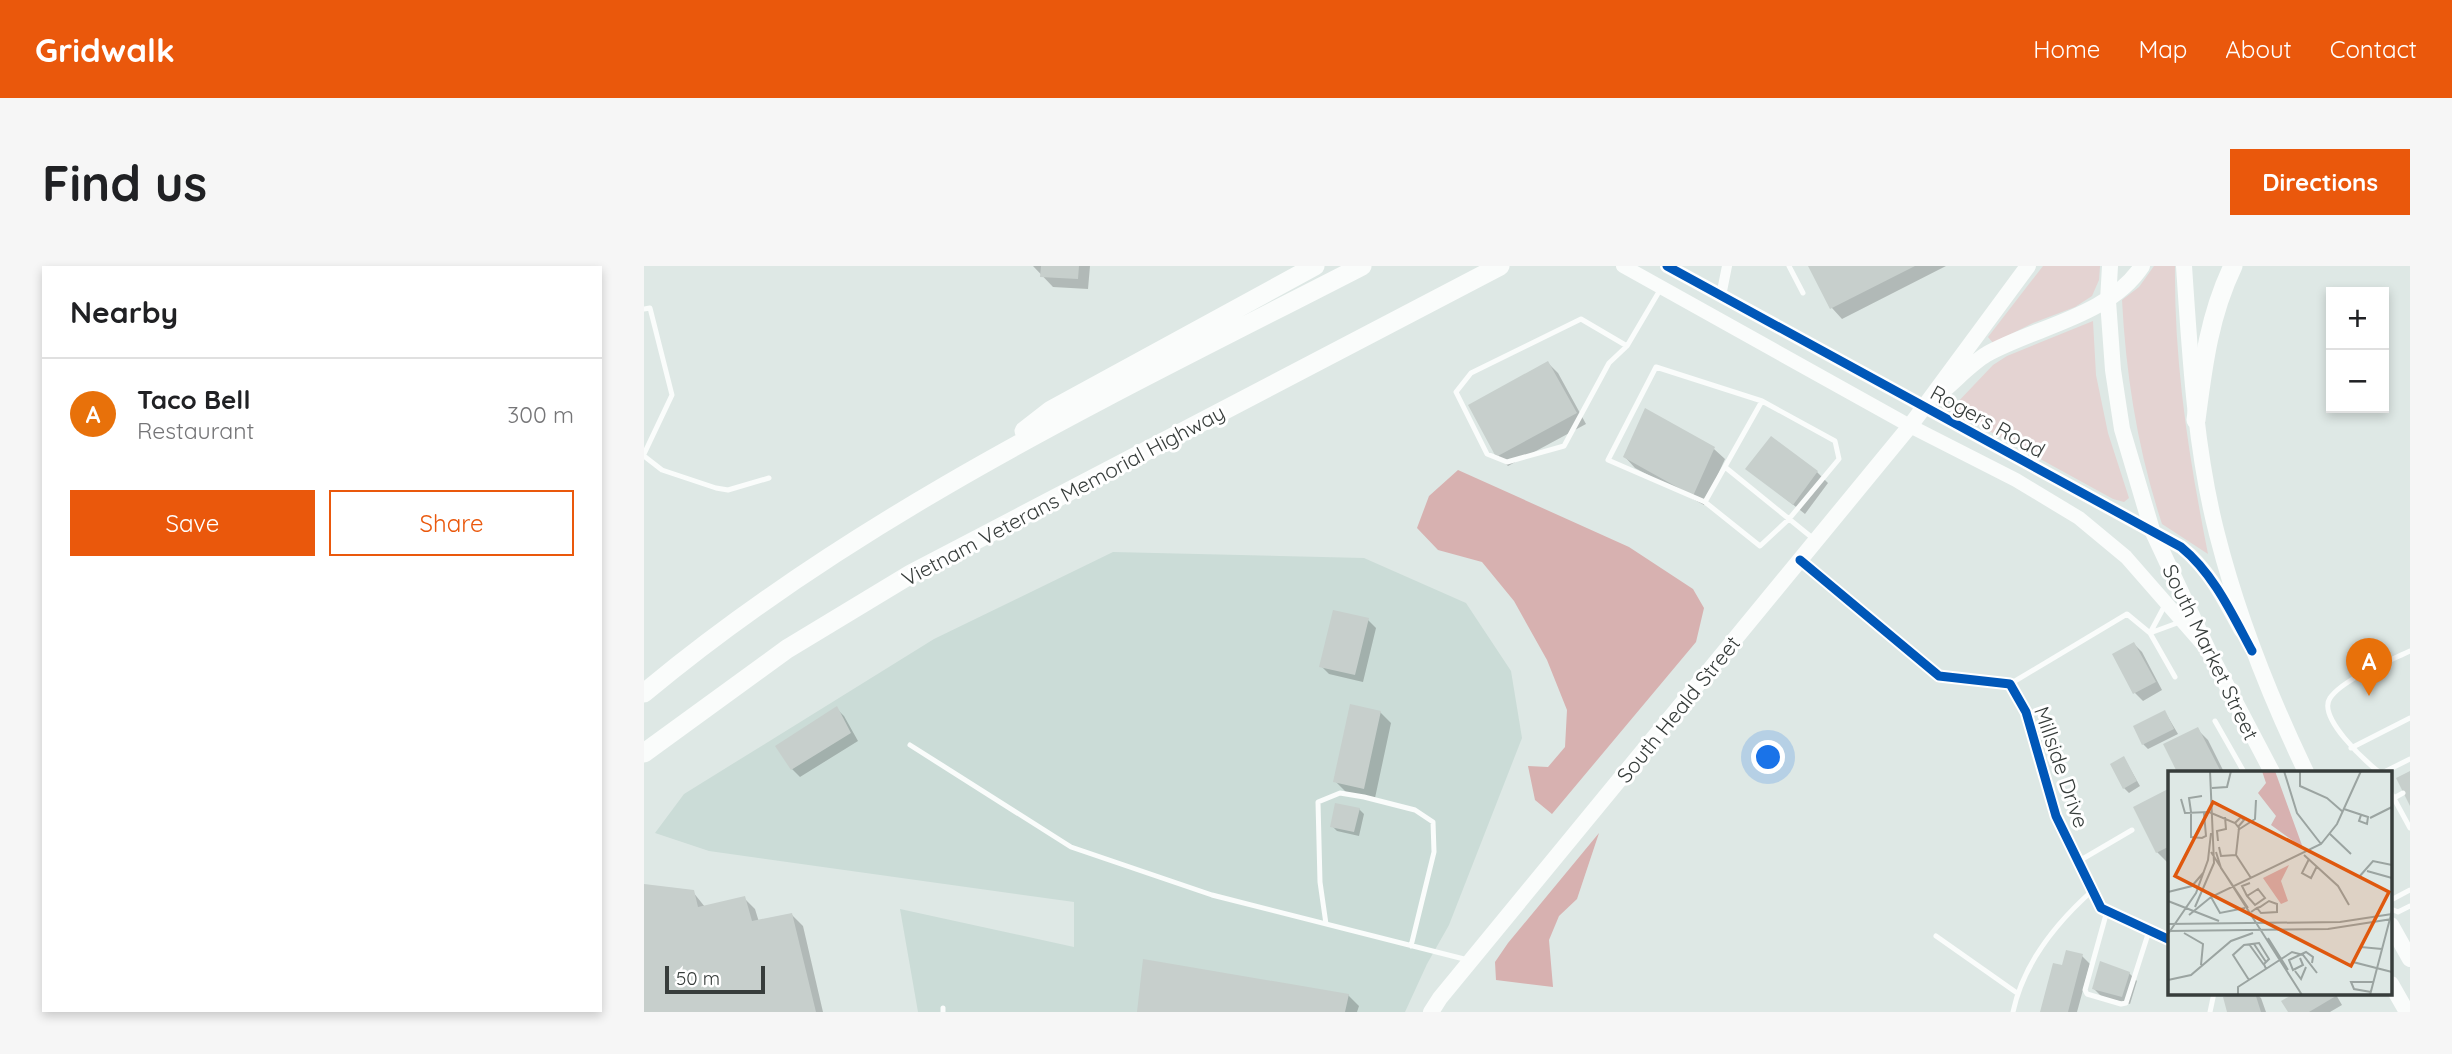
<!DOCTYPE html>
<meta charset="utf-8">
<style>
body{margin:0;font-family:Quicksand,sans-serif;background:#f6f6f6;color:#202124}
.controls{position:absolute;right:21px;top:21px;display:grid;overflow:hidden;border-radius:0px;box-shadow:0 4px 10px #0003}
.controls button{width:63px;height:63px;display:grid;place-items:center;padding:0;border:0;border-bottom:2px solid #e0e0e0;background:#fff;color:#202124;font:35px sans-serif}
.scale{position:absolute;left:21px;bottom:18px;width:100px;box-sizing:border-box;padding-left:7px;border:4px solid #373d3b;border-top:0;font-size:19px;line-height:24px;white-space:nowrap;color:#373d3b;-webkit-text-stroke:5px #fff;paint-order:stroke}
.you{position:absolute;left:1125px;top:492px;width:24px;height:24px;margin:-18px;border:5px solid #fff;border-radius:50%;background:#1a73e8;box-shadow:0 0 0 10px #1a73e833}
.badge{display:grid;place-items:center;width:46px;height:46px;border-radius:50%;background:#ea580c;color:#fff;font-size:23px;font-weight:700}
.pin{position:absolute;translate:-50% -58px;filter:drop-shadow(0 2px 4px #0008)}
.pin::after{content:'';position:absolute;top:37px;width:24px;height:21px;background:inherit;clip-path:polygon(0 0,100% 0,50% 100%)}
.list{margin:0;padding:0;list-style:none}
h2{display:flex;justify-content:space-between;align-items:center;height:91px;margin:0;padding:0 28px;font-size:30px}
h2 small{font-size:23px;font-weight:400;color:#757577}
.list li{display:grid;grid-template-columns:46px 1fr auto;gap:21px;align-items:center;box-sizing:border-box;height:112px;padding:0 28px;border-top:2px solid #e0e0e0}
.list b{display:block;font-size:26px;white-space:nowrap}
.list p{margin:0;font-size:23px;white-space:nowrap;color:#757577}
.list em{font-size:23px;font-style:normal;color:#757577}
.actions{display:flex;gap:14px;padding:21px 28px}
.actions a{flex:1;padding:16px 0;border:2px solid #ea580c;border-radius:0px;text-align:center;font-size:24px;color:#ea580c}
.actions .main{background:#ea580c;color:#fff}
.map{position:relative;flex:none;width:1766px;height:746px;overflow:hidden;border-radius:0px}
header{display:flex;align-items:center;gap:42px;box-sizing:border-box;height:98px;padding:0 35px;background:#ea580c;color:#fff}
header strong{font-size:33px}
nav{display:flex;gap:38px;margin-inline-start:auto;font-size:24px}
.intro{display:flex;align-items:center;justify-content:space-between;box-sizing:border-box;height:168px;padding:0 42px}
h1{margin:0;font-size:49px}
.button{padding:18px 32px;border-radius:0px;background:#ea580c;color:#fff;font-size:24px;font-weight:700}
main{display:flex;gap:42px;padding:0 42px}
aside{flex:1;background:#fff;border-radius:0px;box-shadow:0 4px 10px #0003}
.map>svg:first-child{display:block}
</style>
<header>
<strong>Gridwalk</strong>
<nav><a>Home</a><a>Map</a><a>About</a><a>Contact</a></nav>
</header>
<div class="intro"><h1>Find us</h1><a class="button">Directions</a></div>
<main>
<aside>
<h2>Nearby<small></small></h2>
<ul class="list">
<li><span class="badge" style="background:#e8710a">A</span><div><b>Taco Bell</b><p>Restaurant</p></div><em>300 m</em></li>
</ul>
<div class="actions"><a class="main">Save</a><a>Share</a></div>
</aside>
<div class="map">
<svg width="1766" height="746" viewBox="0 0 1766 746">
<rect width="100%" height="100%" fill="#dee8e5"/>
<!-- built -->
<path fill="#cbdcd7" d="M469,286L720,292L822,337L867,405L878,472L805,659L783,698L761,746H274L256,643L430,681V636L65,585L11,567L40,528L290,373Z"/>
<!-- green -->
<path fill="#e4d3d2" d="M1399,0H1456L1455,14L1448,30L1431,41L1389,57L1349,77L1344,71Z
M1510,0H1531C1530,98 1545,192 1564,288L1518,258C1494,185 1482,111 1478,34L1495,21Z
M1449,55L1452,109L1464,167L1485,232L1480,236L1469,233L1314,148L1310,140L1349,99L1363,90Z"/>
<!-- water -->
<path fill="#d7b1b0" d="M814,204L985,281L1049,323L1060,342L1052,376L908,548L891,534L884,500L904,501L921,481L923,444L903,394L870,335L838,296L794,284L773,262L785,230Z
M955,567L933,633L915,650L905,674L909,721L852,714L851,696L864,677Z"/>
<!-- shadow -->
<path fill="#0003" d="M389,0H446L444,23L409,21Z
M1166,0H1302L1198,53L1188,42Z
M904,97L914,107L942,158L864,200L854,190Z
M1127,172L1173,206L1184,217L1161,248L1104,203Z
M1070,183L1081,193L1060,239L991,202L981,191Z
M724,354L732,362L719,416L685,408L677,400Z
M1490,378L1498,386L1518,424L1499,435L1491,427L1470,389Z
M193,443L200,450L214,475L156,511L148,503Z
M736,446L747,457L731,532L702,526L691,515Z
M1521,446L1534,468L1504,483L1499,478Z
M1553,463L1564,474L1580,506H1535L1522,479Z
M1480,492L1496,520L1485,527L1480,522Z
M1526,524V596L1524,597L1513,586L1491,542Z
M715,543L720,548L715,570L693,565L688,560Z
M0,620L49,626L61,641L100,632L111,643L115,656L148,649L159,660L179,746H0Z
M1438,690L1446,698L1433,746H1398L1410,699L1419,701Z
M501,695L704,729L715,740L713,746H495Z
M1485,707L1493,715L1486,738L1458,731L1450,723Z
M1600,727H1612L1617,732L1622,746H1585L1581,732Z
M1655,727H1691L1698,739L1686,746H1646L1640,736Z"/>
<!-- building -->
<path fill="#c7cfcc" d="M397,0H435L434,13L396,11Z
M1164,0H1271L1186,43Z
M904,95L933,147L852,191L824,139Z
M1001,142L1071,181L1049,230L979,191Z
M1127,170L1174,205L1149,239L1101,203Z
M689,344L725,352L711,409L675,401Z
M1490,376L1512,416L1489,428L1468,388Z
M706,438L737,445L720,523L689,516Z
M193,440L207,467L147,504L131,480Z
M1521,444L1530,463L1498,479L1489,460Z
M1554,461L1577,506H1533L1519,478Z
M1480,490L1493,515L1479,523L1466,498Z
M1766,505V540L1752,512Z
M1526,522V580L1512,587L1489,541Z
M691,537L716,542L710,566L686,561Z
M0,618L50,624L54,641L101,630L108,655L148,647L172,746H0Z
M1422,684L1439,688L1424,746H1396L1409,697L1418,699Z
M499,693L705,728L701,746H493Z
M1456,695L1486,706L1478,731L1448,723Z
M1594,727H1611L1617,746H1583L1579,731Z
M1651,727H1690L1692,730L1665,746H1644L1637,735Z"/>
<g fill="none" stroke-linecap="round" stroke-linejoin="round">
<!-- lane -->
<path stroke="#fafcfb" stroke-width="5" d="M1145,0L1159,27
M0,43L6,42L28,129L0,188
M983,80L937,53L827,107L812,126L843,188L863,196L920,180L965,97L983,80L1016,24
M0,190L18,204L72,222L84,224L125,212
M1081,201L1171,274
M1061,236L1116,280L1145,253L1195,193L1191,175L1118,135L1012,101L964,194L1061,236L1118,135
M1521,339L1506,367L1536,356
M1366,418L1483,348L1506,367L1531,411
M1571,455L1600,506
M266,479L427,581L568,629L824,694
M1707,482L1766,452
M1735,506C1721,495 1673,451 1686,432C1699,413 1745,395 1766,385
M1740,506L1766,493
M1747,527L1766,562
M1750,532L1759,527
M1435,595L1488,564
M1747,634L1766,624
M1747,643L1754,646L1766,640
M1463,645L1441,724L1443,728L1477,738L1482,737L1505,665
M682,658L676,616L674,536L696,527L720,531L771,544L789,556L790,586L767,680
M1292,670L1373,727
M299,742V746
M1369,746C1379,698 1413,656 1449,624
M1566,746L1570,727"/>
<!-- street -->
<path stroke="#fafcfb" stroke-width="10" d="M1077,30L1083,0
M1156,294L1295,410L1366,418L1382,446L1412,550L1457,642L1526,674"/>
<!-- secondary -->
<path stroke="#fafcfb" stroke-width="14" d="M979,0L1266,160L1372,214L1435,252L1482,291L1559,379
M1023,0L1537,281C1565,303 1580,334 1597,365"/>
<!-- primary -->
<path stroke="#fafcfb" stroke-width="16" d="M1466,0L1464,35L1469,104L1478,163L1508,264L1565,386L1628,506
M1540,0C1546,88 1551,183 1573,268C1594,351 1625,429 1662,506
M1301,123C1314,112 1328,97 1343,88C1394,60 1465,50 1498,0
M1747,659L1766,693
M1747,718L1763,746
M787,746L796,732L1266,160L1384,0"/>
<!-- highway -->
<path stroke="#fafcfb" stroke-width="19" d="M1552,154C1559,100 1565,50 1589,0
M380,165L407,144L671,0
M0,427C217,246 469,128 718,0
M0,487L143,383L267,308L856,0"/>
<defs>
<path id="cycleway" d="M1023,0L1537,281C1570,308 1588,348 1608,385
M1156,294L1295,410L1366,418L1382,446L1412,550L1457,642L1526,674"/>
</defs>
<!-- cycleway casing -->
<use href="#cycleway" stroke="#fff" stroke-width="13"/>
<!-- cycleway -->
<use href="#cycleway" stroke="#0057b8" stroke-width="9"/>
</g>
<g text-anchor="middle" dominant-baseline="central" stroke-width="6" stroke-linejoin="round" paint-order="stroke">
<!-- street labels -->
<g font-size="21" fill="#373d3b" stroke="#fff">
<text transform="translate(1344 155) rotate(29)">Rogers Road</text>
<text transform="translate(419 229) rotate(-28)">Vietnam Veterans Memorial Highway</text>
<text transform="translate(1567 386) rotate(64)">South Market Street</text>
<text transform="translate(1034 443) rotate(-51)">South Heald Street</text>
<text transform="translate(1418 501) rotate(71)">Millside Drive</text>
</g>
</g>
<!-- overview -->
<g transform="translate(1524 505)">
<rect width="224" height="224" fill="#dee8e5"/>
<path d="M94,0H107L135,77L103,54L108,45L90,22L98,12ZM121,94L113,110L120,130L113,133L95,107Z" fill="#d7b1b0"/>
<path fill="none" stroke="#9ba4a1" stroke-width="2" d="M116,0L129,42L153,73M132,0V15L159,27L175,41M44,17L59,16L63,0M13,28L17,42L41,41L67,52L71,57L68,84L83,107M176,38L200,46L199,53L191,50L193,44M23,41L21,27L34,25M23,43V66L34,67L38,65L36,42M202,47L224,36M67,52L73,46L76,49L70,56M70,59L87,48L88,29M162,63L183,83M50,70L49,60L58,58L57,46M51,76L53,85L68,84M43,81L134,224M48,81L53,97L80,137M136,84L170,115L181,134M141,88L134,102L143,107L149,95M199,100L224,107M191,106L205,90L224,94M0,121L24,115L36,101M79,125L90,118L97,127L87,134L79,125L74,115L82,112M43,126L52,142L77,137M0,130L51,150M27,136L46,92L42,0M83,141L89,137L92,136L101,130L109,133V141L93,142L89,137M21,144L43,126L153,73L169,53L193,0M0,153L172,151L224,143M0,160L160,158L224,148M16,162L35,173L33,194M0,163L28,122L40,89L43,62M100,167L120,199M81,173L96,194M86,173L98,191M214,178L193,176L185,191L224,201M132,187L135,194L125,199L121,189L138,181L145,186L144,192M127,200L133,208L138,196M0,209L23,204L63,170L85,162M81,209L65,184L76,174L91,172L101,188L96,193L98,198M203,221L186,218L183,211H205M70,224V216L124,181L135,184L149,202M202,224L224,140"/>
<path fill="#df580e" fill-opacity="0.15" stroke="#df580e" stroke-width="3.5" d="M45,31L221,121L183,195L7,105Z"/>
<rect width="224" height="224" fill="none" stroke="#373d3b" stroke-width="3.5"/>
</g>
</svg>
<div class="controls">
<button>+</button>
<button>−</button>
</div>
<div class="scale">50 m</div>
<div class="you"></div>
<div class="pin badge" style="left:1725px;top:430px;background:#e8710a">A</div>
</div>
</main>
